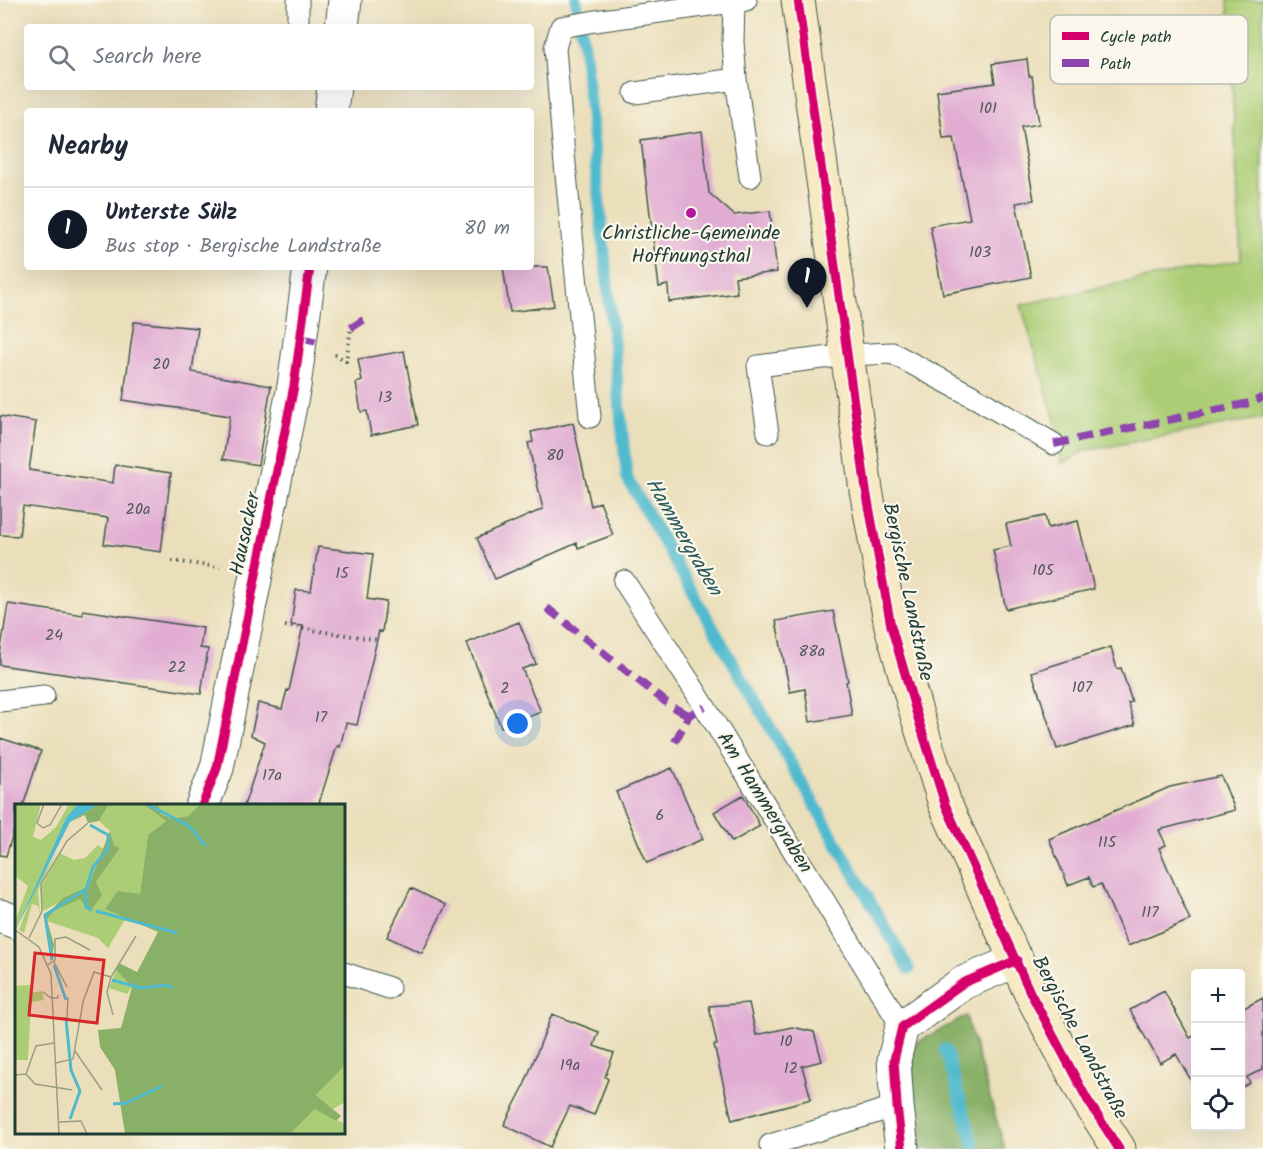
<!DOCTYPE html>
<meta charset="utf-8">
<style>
body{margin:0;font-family:Kalam,sans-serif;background:#f2f2f3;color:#1f2937}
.controls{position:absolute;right:18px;bottom:18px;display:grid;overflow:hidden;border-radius:6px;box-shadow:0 6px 24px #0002}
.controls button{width:54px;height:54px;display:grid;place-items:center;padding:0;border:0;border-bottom:2px solid #e0e1e3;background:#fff;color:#1f2937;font:30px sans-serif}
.you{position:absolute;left:518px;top:724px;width:21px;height:21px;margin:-15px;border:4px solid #fff;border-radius:50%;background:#1a73e8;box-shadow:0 0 0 9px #1a73e833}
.badge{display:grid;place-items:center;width:39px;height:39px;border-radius:50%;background:#111827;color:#fff;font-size:20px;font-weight:700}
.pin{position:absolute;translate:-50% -50px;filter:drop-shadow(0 2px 3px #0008)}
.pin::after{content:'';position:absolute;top:32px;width:21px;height:18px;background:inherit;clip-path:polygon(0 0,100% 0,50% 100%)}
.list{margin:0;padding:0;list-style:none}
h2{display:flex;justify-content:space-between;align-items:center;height:78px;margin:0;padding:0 24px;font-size:26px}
h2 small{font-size:20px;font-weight:400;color:#747a83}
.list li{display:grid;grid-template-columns:39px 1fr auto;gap:18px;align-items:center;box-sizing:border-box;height:84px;padding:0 24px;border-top:2px solid #e0e1e3}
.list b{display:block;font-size:22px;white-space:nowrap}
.list p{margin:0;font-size:20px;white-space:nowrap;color:#747a83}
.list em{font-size:20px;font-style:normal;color:#747a83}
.icon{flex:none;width:33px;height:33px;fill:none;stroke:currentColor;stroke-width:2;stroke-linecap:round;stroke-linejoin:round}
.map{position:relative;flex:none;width:1263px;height:1149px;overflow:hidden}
.search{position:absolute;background:#fff;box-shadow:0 6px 24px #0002;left:24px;top:24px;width:510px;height:66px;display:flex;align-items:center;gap:15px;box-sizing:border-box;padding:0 21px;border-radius:6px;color:#747a83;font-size:22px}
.panel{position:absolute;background:#fff;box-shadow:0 6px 24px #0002;left:24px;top:108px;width:510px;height:162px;border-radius:6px}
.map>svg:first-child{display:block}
</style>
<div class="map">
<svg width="1263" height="1149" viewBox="0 0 1263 1149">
<rect width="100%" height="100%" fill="#fbf7ec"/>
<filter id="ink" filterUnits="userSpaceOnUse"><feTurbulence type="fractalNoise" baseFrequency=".0167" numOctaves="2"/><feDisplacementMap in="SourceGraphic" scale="12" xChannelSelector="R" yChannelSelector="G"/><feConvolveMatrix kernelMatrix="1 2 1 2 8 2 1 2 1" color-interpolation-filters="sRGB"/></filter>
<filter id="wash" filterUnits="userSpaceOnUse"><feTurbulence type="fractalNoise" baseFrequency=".008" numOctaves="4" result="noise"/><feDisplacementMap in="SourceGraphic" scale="24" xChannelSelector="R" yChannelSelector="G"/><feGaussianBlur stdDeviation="1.35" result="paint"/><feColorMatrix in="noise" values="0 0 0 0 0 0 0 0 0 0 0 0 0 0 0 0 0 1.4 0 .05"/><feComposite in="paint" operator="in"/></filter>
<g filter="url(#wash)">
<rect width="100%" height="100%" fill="#ebdfbb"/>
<!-- green -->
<path fill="#abcd75" stroke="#658554" stroke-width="1.5" d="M1228,0H1263V418L1084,451L1062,464L1057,427L1021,305L1107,286L1241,260Z"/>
<!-- forest -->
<path fill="#88b066" stroke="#54764d" stroke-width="1.5" d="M966,1016L1005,1149H915L912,1045Z"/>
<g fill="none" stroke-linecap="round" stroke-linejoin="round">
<!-- stream -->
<path stroke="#50bacd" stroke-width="12" d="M576,0L584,49L627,478L909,969
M945,1049L975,1149"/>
</g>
<g id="blocks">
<!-- building -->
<path fill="#e1add3" d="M1027,59L1029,76H1032L1039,124L1021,127L1034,200L1016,203L1031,277L943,294L930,226L970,219L954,138L943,139L937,91L995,83L992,64Z
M702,131L709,193L734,215L770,211L777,272L735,277L737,293L669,302L668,285L659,287L641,140Z
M503,267H548L554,306L510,312Z
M134,322L198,328L192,372L271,386L258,465L223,459L230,416L123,400Z
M404,351L418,425L371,435L367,411L361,412L356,383L362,381L358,359Z
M0,416L36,422L29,470L113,483L115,465L171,473L161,552L104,544L108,518L23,506L19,536L0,535Z
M573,423L591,506L600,502L613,535L578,548L577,543L495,579L477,538L543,509L528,443L533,442L531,432Z
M1045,516L1048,528L1078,521L1094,589L1006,609L993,550L1011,546L1006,524Z
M318,547L373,554L367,599L386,602L382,632L379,631L357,725L346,723L340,747L337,746L318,806H244L265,742L251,735L258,703L282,709L287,690L289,691L303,626L291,625L296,590L311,591Z
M8,604L83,615V610L203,628L200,648L208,649L201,694L0,665V655Z
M833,611L848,681L846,682L852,715L810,722L805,689L790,692L776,621Z
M519,622L536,664L522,669L541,712L501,727L467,643Z
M1111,647L1117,669L1121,668L1132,702L1128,703L1135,725L1057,749L1032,672Z
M0,738L41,751L23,806H16V824L6,856L0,855Z
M672,768L703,839L647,863L616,792Z
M1221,776L1235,810L1159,830L1166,845L1159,848L1190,920L1128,946L1101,884L1093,887L1089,877L1068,885L1049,839L1170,787Z
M743,795L760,826L732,842L714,812Z
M411,888L446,905L422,953L387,937Z
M1164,991L1190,1038L1196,1035V1089L1176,1054L1160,1063L1130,1010Z
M1263,998V1069L1247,1077L1250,1083L1240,1088V1010Z
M749,1003L756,1035L792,1027L814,1032L822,1061L802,1066L811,1099L732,1120L714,1045H717L709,1006Z
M552,1014L599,1032L594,1046L614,1053L605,1077L608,1079L594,1115L570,1106L550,1147L504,1125L523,1088Z"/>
</g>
</g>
<g filter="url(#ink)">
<use href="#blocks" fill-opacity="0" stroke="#3e5548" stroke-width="1.5"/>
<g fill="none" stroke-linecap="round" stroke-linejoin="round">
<defs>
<path id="lane" d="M298,27V0
M736,79L750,177
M635,93L736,79L733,42L734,2
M590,417L563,144L555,48L561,27L595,21L746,0
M768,433L758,366L847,355L892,353L976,398L1054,444
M624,581L692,686L902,1027
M0,701L44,696
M344,973L389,988
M770,1145L897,1106"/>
<path id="street" d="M342,27L345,0
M331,111L334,87
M202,806L217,768L294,386L310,267
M0,916L16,922
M902,1149L897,1106L894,1060L902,1027L963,983L1017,960"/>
<path id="secondary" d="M798,0L866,490L891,626L917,715L945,804L1030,992L1087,1099L1119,1149"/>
</defs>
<!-- lane casing -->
<use href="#lane" stroke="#3e5548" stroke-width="23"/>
<!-- street casing -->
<use href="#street" stroke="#3e5548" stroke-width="35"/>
<!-- secondary casing -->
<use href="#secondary" stroke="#3e5548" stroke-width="35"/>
<!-- path -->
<path stroke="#3e5548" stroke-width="4" stroke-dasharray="1.5 4.5" stroke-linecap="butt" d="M335,354L346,361L351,328
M172,561L220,567
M285,626L379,640"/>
<!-- lane -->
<use href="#lane" stroke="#fff" stroke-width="21"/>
<!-- street -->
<use href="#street" stroke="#fff" stroke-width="33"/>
<!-- secondary -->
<use href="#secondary" stroke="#f7e9c3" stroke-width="33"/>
<!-- quiet -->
<path stroke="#8e44ad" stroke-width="8" stroke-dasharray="15 8" stroke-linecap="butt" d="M351,328L368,317
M301,338L317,342
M1054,444L1254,402L1263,397
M547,608L672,707L689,715
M675,742L689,715L705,707"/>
<defs>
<path id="cycleway" d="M798,0L866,490L891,626L917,715L945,804L1030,992L1087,1099L1119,1149
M202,806L217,768L294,386L310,267
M902,1149L897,1106L894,1060L902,1027L963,983L1017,960"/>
</defs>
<!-- cycleway casing -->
<use href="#cycleway" stroke="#fbf7ec" stroke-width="13"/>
<!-- cycleway -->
<use href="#cycleway" stroke="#d6006c" stroke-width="9"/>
</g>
</g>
<!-- markers -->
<circle fill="#b5179e" stroke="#fbf7ec" stroke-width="2" cx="691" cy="213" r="6"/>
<g text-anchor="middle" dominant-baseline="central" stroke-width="4.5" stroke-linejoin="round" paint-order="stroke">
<!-- number labels -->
<g font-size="16" fill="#50595c">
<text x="988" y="108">101</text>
<text x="980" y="252">103</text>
<text x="161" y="364">20</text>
<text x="385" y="397">13</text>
<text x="555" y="455">80</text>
<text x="138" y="509">20a</text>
<text x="1043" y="570">105</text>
<text x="342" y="573">15</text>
<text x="54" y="635">24</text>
<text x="812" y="651">88a</text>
<text x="177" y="667">22</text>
<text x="1082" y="687">107</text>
<text x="505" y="688">2</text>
<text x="321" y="717">17</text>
<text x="272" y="775">17a</text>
<text x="660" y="815">6</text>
<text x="1107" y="842">115</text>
<text x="1150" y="912">117</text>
<text x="786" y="1041">10</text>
<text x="570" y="1065">19a</text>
<text x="791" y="1068">12</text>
</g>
<!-- poi labels -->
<g font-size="20" fill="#1f3d34" stroke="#fbf7ec">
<text x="691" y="234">Christliche-Gemeinde<tspan x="691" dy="23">Hoffnungsthal</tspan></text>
</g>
<!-- street labels -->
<g font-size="20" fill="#1f3d34" stroke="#fbf7ec">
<text transform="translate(246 534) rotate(-78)">Hausacker</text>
<text transform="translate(907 592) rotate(78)">Bergische Landstraße</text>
<text transform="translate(764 803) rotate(58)">Am Hammergraben</text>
<text transform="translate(1079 1038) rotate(62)">Bergische Landstraße</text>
</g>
<!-- water labels -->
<g font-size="21" font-style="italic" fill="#2b5c5a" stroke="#fbf7ec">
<text transform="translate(683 537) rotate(60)">Hammergraben</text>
</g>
</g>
<!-- overview -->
<g transform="translate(15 804)">
<rect width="330" height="330" fill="#ebdfbb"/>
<path d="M0,0H26L18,33L26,36L41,23L54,0H64L51,14L1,125L0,117L13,82L0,72ZM94,0H128L151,17L133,31L125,90L90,105L111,114L93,144L83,134L32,117L40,106L55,98L65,95L72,103L81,78L105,44L99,41L95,27L84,17ZM143,0H185L173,12L157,16L146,10ZM83,41L90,46L73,83L28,107L25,85L45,49L59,56L70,54ZM42,47L23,86L25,110L23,102L17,100L9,129L4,126L18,89ZM101,166L117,183L112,190L94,184ZM15,181L16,189L27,187L29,196L16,198L13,256H0V182ZM329,261L330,298L318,305L301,291ZM300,305L330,320V330H275Z" fill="#abcd75"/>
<path d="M84,0H94L84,17L73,19L70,11L55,18ZM128,0H143L146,10L157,15L173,12L185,0H330V261L301,291L326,312L321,317L300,305L275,330H110L100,266L85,243L83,226L106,224L117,183L101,166L104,159L122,168L143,128L90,105L103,87L125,90L133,31L151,17ZM95,27L99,41L105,44L81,78L87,91L75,108L65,95L40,106L32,116L39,141L36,158L29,113L48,94L73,83Z" fill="#88b066"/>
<path d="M84,0L55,18L1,125L51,14L62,1Z" fill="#50bacd"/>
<path fill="none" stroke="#50bacd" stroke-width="3" d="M132,0L174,22L191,42M70,87L71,103L77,106M81,107L162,129M37,156L30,111L71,85L78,63L93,45V31L75,21M39,161L51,196M97,176L126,184L152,181L158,184M51,215L56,266L65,287L55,315M98,300L111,299L147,282"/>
<path fill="none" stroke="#999e85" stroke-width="1.5" d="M29,0L22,19L28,24L35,21L47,0M0,126L24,143L36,170L44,330M14,134L27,107L26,80L52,37L73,19M39,158L52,183M33,161L40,156V135L51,133L75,146M96,173L92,188L98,211M28,188L36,194H43V191M39,214H52L53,193M60,247L87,286M41,259L58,255L68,198L79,168L96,173L121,132M11,270L21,242L39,239M0,271L11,270L20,280L57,286M43,318L66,317L72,330"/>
<path fill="#d62828" fill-opacity="0.15" stroke="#d62828" stroke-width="3" d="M20,149L89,156L82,219L14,211Z"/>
<rect width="330" height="330" fill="none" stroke="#1f3d34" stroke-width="3"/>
</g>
<!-- legend -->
<rect x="1050" y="15" width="198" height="69" rx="9" fill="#fbf7ec" stroke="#b9bfb5" stroke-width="1.5"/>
<rect x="1062" y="32" width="27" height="8" fill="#d6006c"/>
<rect x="1062" y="59" width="27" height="8" fill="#8e44ad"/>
<g font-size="16" fill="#1f3d34">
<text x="1100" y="42">Cycle path</text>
<text x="1100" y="69">Path</text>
</g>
</svg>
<div class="controls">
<button>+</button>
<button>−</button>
<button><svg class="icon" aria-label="locate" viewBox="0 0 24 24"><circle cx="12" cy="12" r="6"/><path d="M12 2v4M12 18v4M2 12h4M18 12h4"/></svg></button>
</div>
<div class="you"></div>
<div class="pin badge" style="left:807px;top:308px">1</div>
<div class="search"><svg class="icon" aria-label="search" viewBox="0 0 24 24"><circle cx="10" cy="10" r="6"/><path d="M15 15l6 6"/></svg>Search here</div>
<section class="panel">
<h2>Nearby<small></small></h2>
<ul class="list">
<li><span class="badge">1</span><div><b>Unterste Sülz</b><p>Bus stop · Bergische Landstraße</p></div><em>80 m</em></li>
</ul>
</section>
</div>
